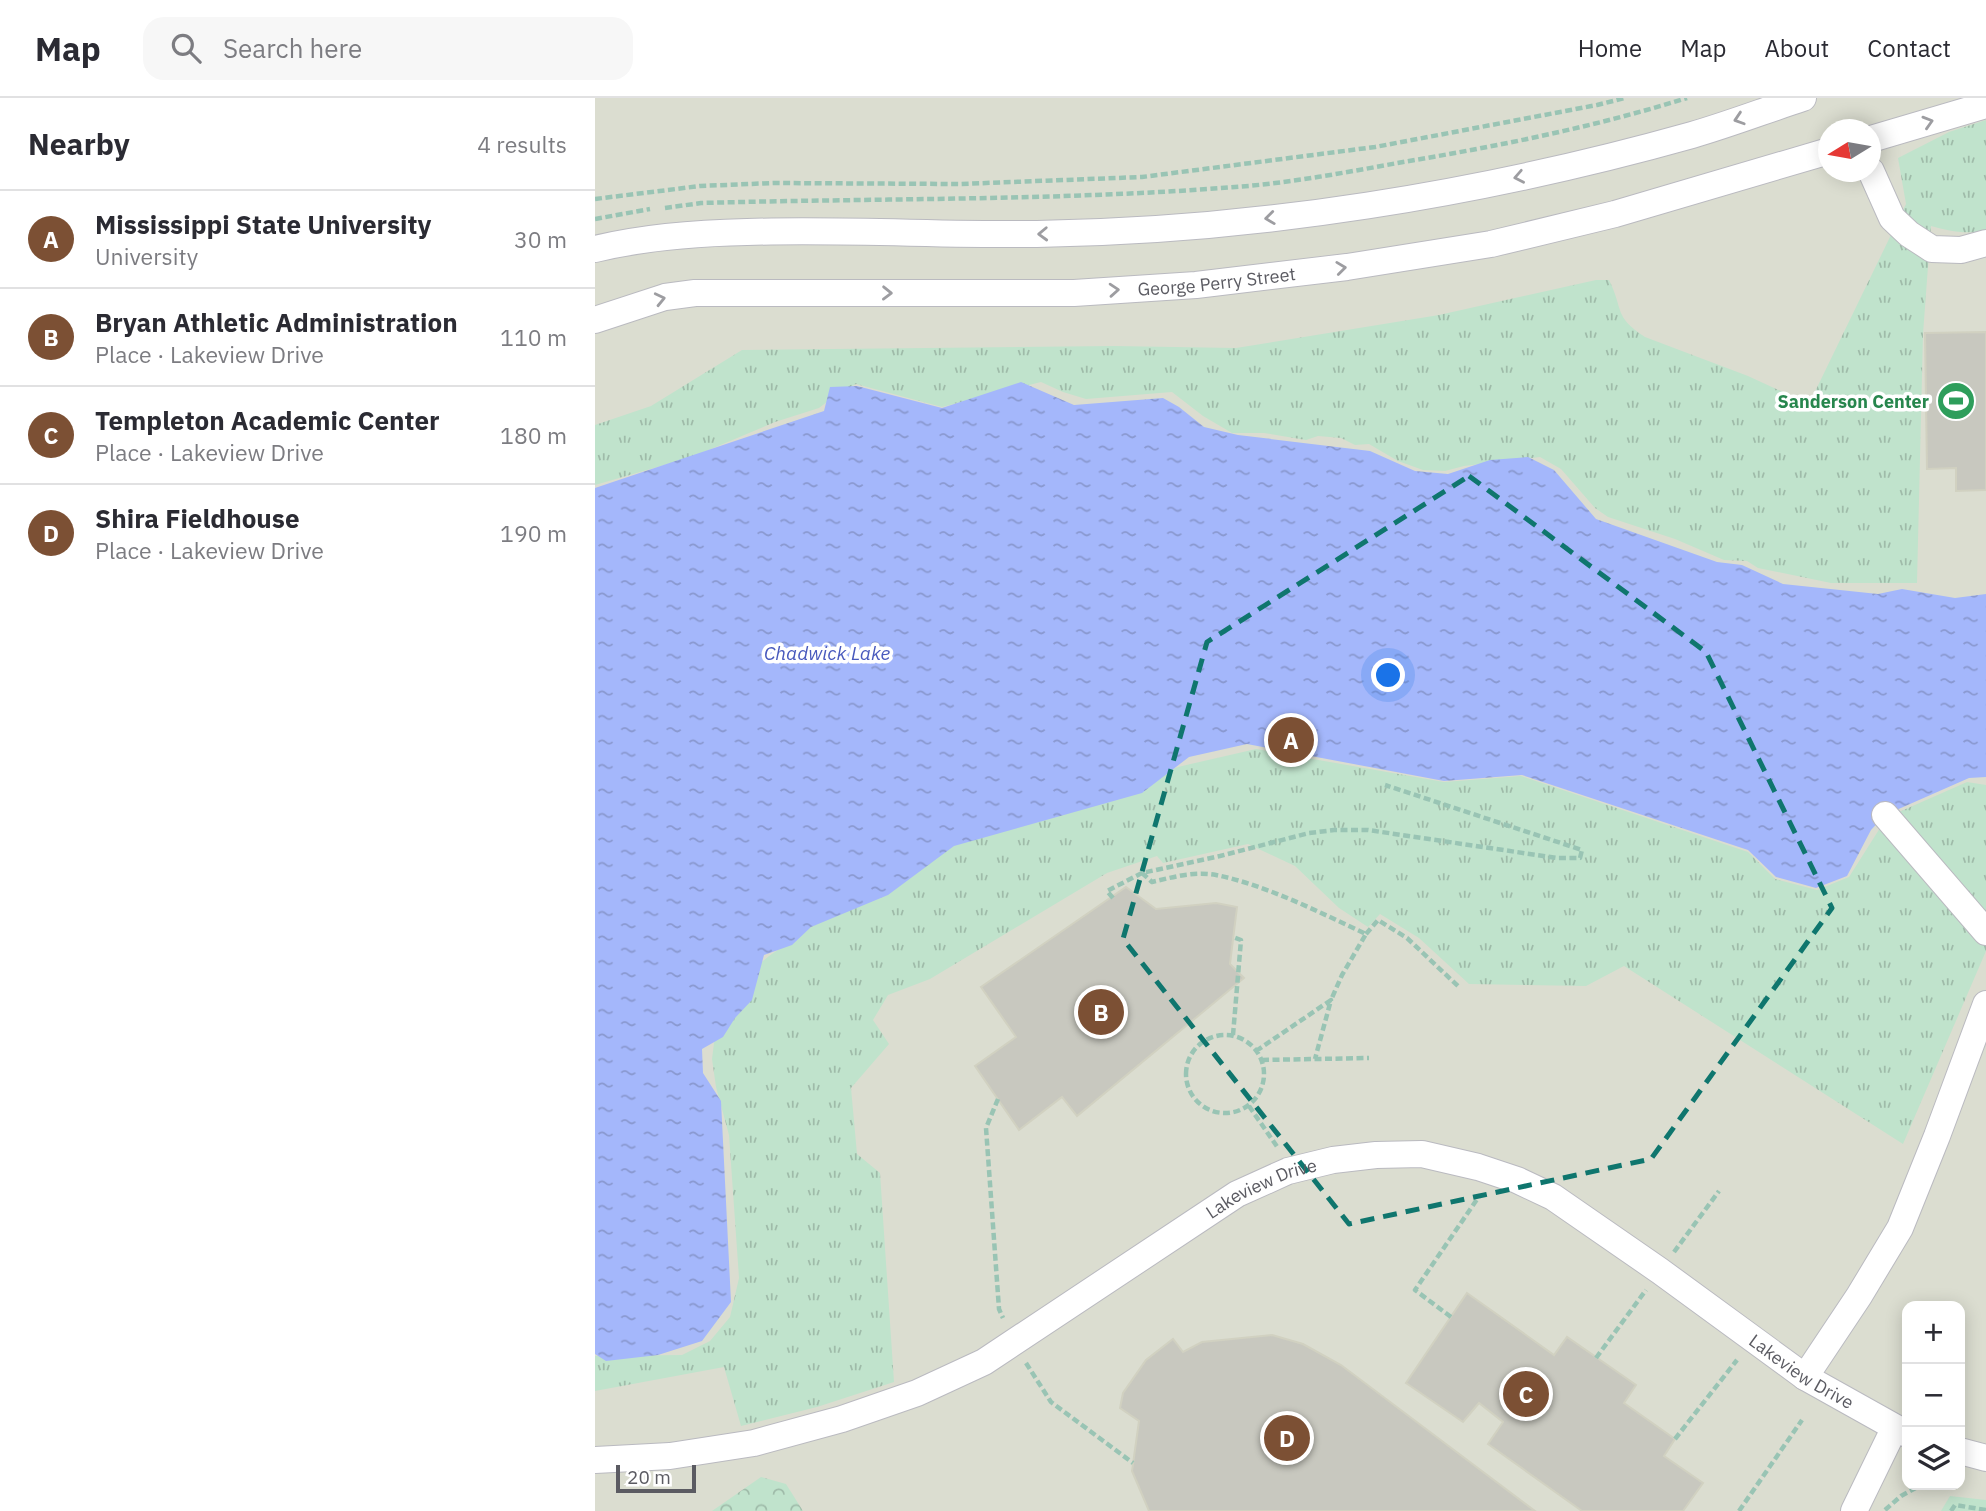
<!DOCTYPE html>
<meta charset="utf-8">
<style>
body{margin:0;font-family:"IBM Plex Sans",sans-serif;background:#f7f7f7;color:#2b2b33}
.controls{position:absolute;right:21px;bottom:21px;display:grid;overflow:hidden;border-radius:14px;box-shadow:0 4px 18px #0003}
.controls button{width:63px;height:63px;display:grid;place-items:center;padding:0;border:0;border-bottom:2px solid #e1e1e2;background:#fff;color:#2b2b33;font:35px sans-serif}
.compass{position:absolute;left:1223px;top:21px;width:63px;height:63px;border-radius:50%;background:#fff;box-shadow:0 4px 18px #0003;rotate:259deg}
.scale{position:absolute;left:21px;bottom:18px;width:80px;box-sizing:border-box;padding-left:7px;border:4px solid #5b5b62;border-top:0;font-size:19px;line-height:24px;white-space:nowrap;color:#5b5b62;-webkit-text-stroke:5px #fff;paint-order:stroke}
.you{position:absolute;left:794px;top:578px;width:24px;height:24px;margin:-18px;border:5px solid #fff;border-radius:50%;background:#1a73e8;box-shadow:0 0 0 10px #1a73e833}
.badge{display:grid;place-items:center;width:46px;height:46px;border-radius:50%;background:#7c5034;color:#fff;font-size:23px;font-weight:700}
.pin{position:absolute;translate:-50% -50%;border:4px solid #fff;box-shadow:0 2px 7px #0006}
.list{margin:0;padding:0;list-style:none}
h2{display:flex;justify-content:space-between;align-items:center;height:91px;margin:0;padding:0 28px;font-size:30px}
h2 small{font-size:23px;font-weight:400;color:#7c7c81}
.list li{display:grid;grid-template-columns:46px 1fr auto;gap:21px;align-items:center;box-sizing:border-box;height:98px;padding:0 28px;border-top:2px solid #e1e1e2}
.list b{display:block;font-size:26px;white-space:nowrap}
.list p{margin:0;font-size:23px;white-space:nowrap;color:#7c7c81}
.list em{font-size:23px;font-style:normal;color:#7c7c81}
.icon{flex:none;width:38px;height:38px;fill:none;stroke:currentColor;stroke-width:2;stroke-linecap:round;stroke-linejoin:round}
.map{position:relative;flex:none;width:1391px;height:1413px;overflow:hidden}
header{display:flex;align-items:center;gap:42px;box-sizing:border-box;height:98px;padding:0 35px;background:#fff;border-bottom:2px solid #e1e1e2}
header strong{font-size:33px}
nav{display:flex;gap:38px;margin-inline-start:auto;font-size:24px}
.search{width:490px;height:63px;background:#f7f7f7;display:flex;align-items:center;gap:18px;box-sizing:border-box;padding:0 24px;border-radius:21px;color:#7c7c81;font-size:26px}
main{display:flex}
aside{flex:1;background:#fff}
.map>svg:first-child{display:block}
</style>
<header>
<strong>Map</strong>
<div class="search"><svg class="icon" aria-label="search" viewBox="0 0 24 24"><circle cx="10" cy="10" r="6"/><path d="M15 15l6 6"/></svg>Search here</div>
<nav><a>Home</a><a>Map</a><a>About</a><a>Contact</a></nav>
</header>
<main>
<aside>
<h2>Nearby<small>4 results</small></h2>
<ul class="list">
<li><span class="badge">A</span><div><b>Mississippi State University</b><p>University</p></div><em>30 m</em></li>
<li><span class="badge">B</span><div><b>Bryan Athletic Administration</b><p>Place · Lakeview Drive</p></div><em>110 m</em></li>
<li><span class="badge">C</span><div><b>Templeton Academic Center</b><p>Place · Lakeview Drive</p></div><em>180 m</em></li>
<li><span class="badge">D</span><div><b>Shira Fieldhouse</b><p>Place · Lakeview Drive</p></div><em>190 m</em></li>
</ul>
</aside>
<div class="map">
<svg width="1391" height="1413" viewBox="0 0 1391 1413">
<defs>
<pattern id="grass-tufts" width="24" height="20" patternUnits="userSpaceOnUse" patternTransform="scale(1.75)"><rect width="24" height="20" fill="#c0e3cc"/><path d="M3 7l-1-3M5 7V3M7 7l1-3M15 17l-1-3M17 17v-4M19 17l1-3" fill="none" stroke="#9fbba9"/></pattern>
<pattern id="park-crowns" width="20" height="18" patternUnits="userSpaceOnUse" patternTransform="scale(1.75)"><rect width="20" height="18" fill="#c0e3cc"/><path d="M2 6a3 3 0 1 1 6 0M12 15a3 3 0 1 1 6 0" fill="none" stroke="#9fbba9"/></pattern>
<pattern id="water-ripples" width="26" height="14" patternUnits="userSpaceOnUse" patternTransform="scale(1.75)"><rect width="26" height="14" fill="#a4b7fb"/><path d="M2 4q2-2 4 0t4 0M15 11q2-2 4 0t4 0" fill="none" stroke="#8998cf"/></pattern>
</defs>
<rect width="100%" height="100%" fill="#ebede2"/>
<!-- education -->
<path fill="#dbddd0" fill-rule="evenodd" d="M0,0H1391V1413H0ZM1234,32H1276V74H1234ZM1312,1208H1365V1387H1312Z"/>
<!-- grass -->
<path fill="url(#grass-tufts)" d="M1391,22V132C1371,137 1355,133 1336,128L1328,236L1322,485H1236L1163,470L1152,463L1129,462L1080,441L1013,419L1000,410L966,371L945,359L869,368L850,373L828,372L803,363L774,346L760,347L746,340L723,338L711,342L669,335H637L608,318L577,294L491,301L468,294L446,284L347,309L261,286L245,294L224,310L180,324L97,359L0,387V327L56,308L147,252L519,248L641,250L844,217L1001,182H1014C1029,212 1018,218 1050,239L1153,278L1214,306L1311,106L1303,60L1354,34Z
M661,651L849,684L926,678L1153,754L1180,781L1222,792L1254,779L1285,730L1304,714L1372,684L1391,687V853L1308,1046L1029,868L991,888L874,886L824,840L785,816L773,829L744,810L700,768L653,746L568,765L562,758L512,775L335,881L293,897L278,922L294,946L256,990L262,1056L285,1075L299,1284L222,1309L146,1328L129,1269L0,1293V1258L87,1257L115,1243L135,1219L144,1180L134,1037L121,989L117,961L122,921L142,884L174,858L280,785L431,713L587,668Z"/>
<!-- park -->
<path fill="url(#park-crowns)" d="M166,1379L191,1386L208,1413H117Z"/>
<!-- garden -->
<path fill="#c0e3cc" d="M1355,1398L1391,1402V1413H1346Z"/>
<!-- water -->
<path fill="url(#water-ripples)" d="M426,284L479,307L568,300L584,309L609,329L643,337L775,353L820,373L853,376L895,362L933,359L959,372L1001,421L1122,464L1147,467L1188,486L1283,496L1307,491L1360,500L1391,496V679L1374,680L1290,717L1276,732L1252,778L1221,790L1181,779L1153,752L927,677L849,683L652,646L594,659L547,695L359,748L293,797L216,829L197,847L169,857L157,902L140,920L128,939L107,951L108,975L126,1003L136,1204L107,1243L63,1257L11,1263L0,1256V390L229,313L235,289L262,288L347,310Z"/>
<!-- building -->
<path fill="#c8c8bf" stroke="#d1d1c1" stroke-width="2" d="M1391,234V392L1361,393V370L1332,371L1330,235Z
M531,789L561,811L621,805L642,809L635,866L649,880L482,1018L467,999L424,1032L380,968L421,939L386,889Z
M872,1195L959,1257L972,1239L1041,1287L1029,1305L1080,1341L1069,1358L1108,1385L1088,1413H987L893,1346L908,1324L884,1305L868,1324L811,1285Z
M677,1237L708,1246L746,1267L940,1413H554L537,1373L544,1323L525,1310L528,1295L551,1262L578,1241L588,1254L607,1244Z"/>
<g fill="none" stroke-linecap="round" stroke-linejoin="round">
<defs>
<g id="minor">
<path d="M1276,41L1391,7"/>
<path d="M1276,73L1297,120L1314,136L1337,151L1366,152L1391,145"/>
<path d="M0,151C50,139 101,135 152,134C249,131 345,137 442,136C660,133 887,96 1097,37C1135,26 1171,12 1208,0"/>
<path id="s1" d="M0,222L70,199L100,195H479L601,187L752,169L896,146L1020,116L1234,53"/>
<path d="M1290,717L1391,834"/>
<path d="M1210,1279L1264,1198L1305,1130L1342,1038L1391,906"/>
<path d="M1365,1353L1391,1360"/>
<path id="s2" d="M0,1362L75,1358L159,1345L247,1321L322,1295L389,1264L642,1096L693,1073L738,1062L781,1057L827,1056L883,1069L922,1082L958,1099L1065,1173L1210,1279L1312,1336"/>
<path d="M1259,1413L1299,1331"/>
</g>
</defs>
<!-- minor casing -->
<use href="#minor" stroke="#babac0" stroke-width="28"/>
<!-- path -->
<path stroke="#99c4b4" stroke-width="4.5" stroke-dasharray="7 3.5" stroke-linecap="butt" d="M0,101L105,88L178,85L365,86L547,79L780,49L1002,7L1030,0
M70,110L106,105C284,100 463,103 640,89C696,85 753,74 808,64C904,48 999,29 1092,0
M0,121L55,111
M547,775L557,784C578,779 600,773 621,777C671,787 726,815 771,836L747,877L736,902
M518,800L512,793L547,775L625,758L714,735L739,732H773L962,760H985L987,752L790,687
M771,836L783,822L812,840L865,890
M591 976a39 39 0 1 1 78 0a39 39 0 1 1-78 0Z
M638,937L646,842L638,839
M661,953L736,902L720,961
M667,962L774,960
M403,1001L391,1030L404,1211L408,1220
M654,1008L683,1050
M1079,1154L1124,1093
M856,1219L820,1192L885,1097
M1001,1260L1051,1192
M431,1265L456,1304L538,1365
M1080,1341L1142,1262
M1290,1412L1306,1398L1326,1387
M1144,1413L1207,1322
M1356,1413L1360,1407L1391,1412"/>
<!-- minor -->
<use href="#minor" stroke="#fff" stroke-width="26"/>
</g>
<!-- one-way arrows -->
<defs><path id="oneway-chevron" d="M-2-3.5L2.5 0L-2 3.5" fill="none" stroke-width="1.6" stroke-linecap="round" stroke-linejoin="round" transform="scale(1.75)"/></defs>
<g stroke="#9d9da1">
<use href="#oneway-chevron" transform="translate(1144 21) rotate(162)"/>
<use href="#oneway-chevron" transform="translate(1333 24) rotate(-17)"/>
<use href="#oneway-chevron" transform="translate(924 79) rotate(169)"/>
<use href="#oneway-chevron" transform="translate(675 120) rotate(173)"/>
<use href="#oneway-chevron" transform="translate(448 136) rotate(178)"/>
<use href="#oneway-chevron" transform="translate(746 170) rotate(-7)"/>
<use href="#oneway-chevron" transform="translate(519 192) rotate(-4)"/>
<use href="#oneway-chevron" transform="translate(292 195) rotate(1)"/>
<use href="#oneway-chevron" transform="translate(65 201) rotate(-13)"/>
</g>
<!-- marked area -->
<path fill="none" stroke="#0f766e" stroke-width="5" stroke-dasharray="14 9" stroke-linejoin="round" d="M874,378L1111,554L1237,810L1056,1061L754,1126L528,841L612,544Z"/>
<!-- icons -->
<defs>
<symbol id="stadium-disc" viewBox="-11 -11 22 22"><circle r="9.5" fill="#2e9e5b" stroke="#fff"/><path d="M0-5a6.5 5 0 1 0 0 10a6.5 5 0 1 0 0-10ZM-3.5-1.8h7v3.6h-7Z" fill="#fff"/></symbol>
</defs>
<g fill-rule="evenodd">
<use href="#stadium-disc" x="1339" y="281" width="44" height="44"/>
</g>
<g text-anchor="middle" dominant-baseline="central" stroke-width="7" stroke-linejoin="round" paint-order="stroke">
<!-- street labels -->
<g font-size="18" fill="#5b5b62" stroke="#fff">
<text stroke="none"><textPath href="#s1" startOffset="626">George Perry Street</textPath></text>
<text stroke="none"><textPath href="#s2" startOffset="733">Lakeview Drive</textPath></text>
<text stroke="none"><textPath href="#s2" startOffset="1342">Lakeview Drive</textPath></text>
</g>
<!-- leisure labels -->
<g font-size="18" font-weight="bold" fill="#27864d" stroke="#fff" text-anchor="end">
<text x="1334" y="303">Sanderson Center</text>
</g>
<!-- water labels -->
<g font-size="19" font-style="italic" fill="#4859bd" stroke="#fff">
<text x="232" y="555">Chadwick Lake</text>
</g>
</g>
</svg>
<div class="controls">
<button>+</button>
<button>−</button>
<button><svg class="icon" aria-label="layers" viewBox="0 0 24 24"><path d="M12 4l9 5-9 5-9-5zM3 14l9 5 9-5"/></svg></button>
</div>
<svg class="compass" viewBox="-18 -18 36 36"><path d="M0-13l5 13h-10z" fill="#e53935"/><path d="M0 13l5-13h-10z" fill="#7c7c81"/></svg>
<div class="scale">20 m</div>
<div class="you"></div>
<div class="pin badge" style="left:696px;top:642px">A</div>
<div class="pin badge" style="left:506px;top:914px">B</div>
<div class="pin badge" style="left:931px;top:1296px">C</div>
<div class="pin badge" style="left:692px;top:1340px">D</div>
</div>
</main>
